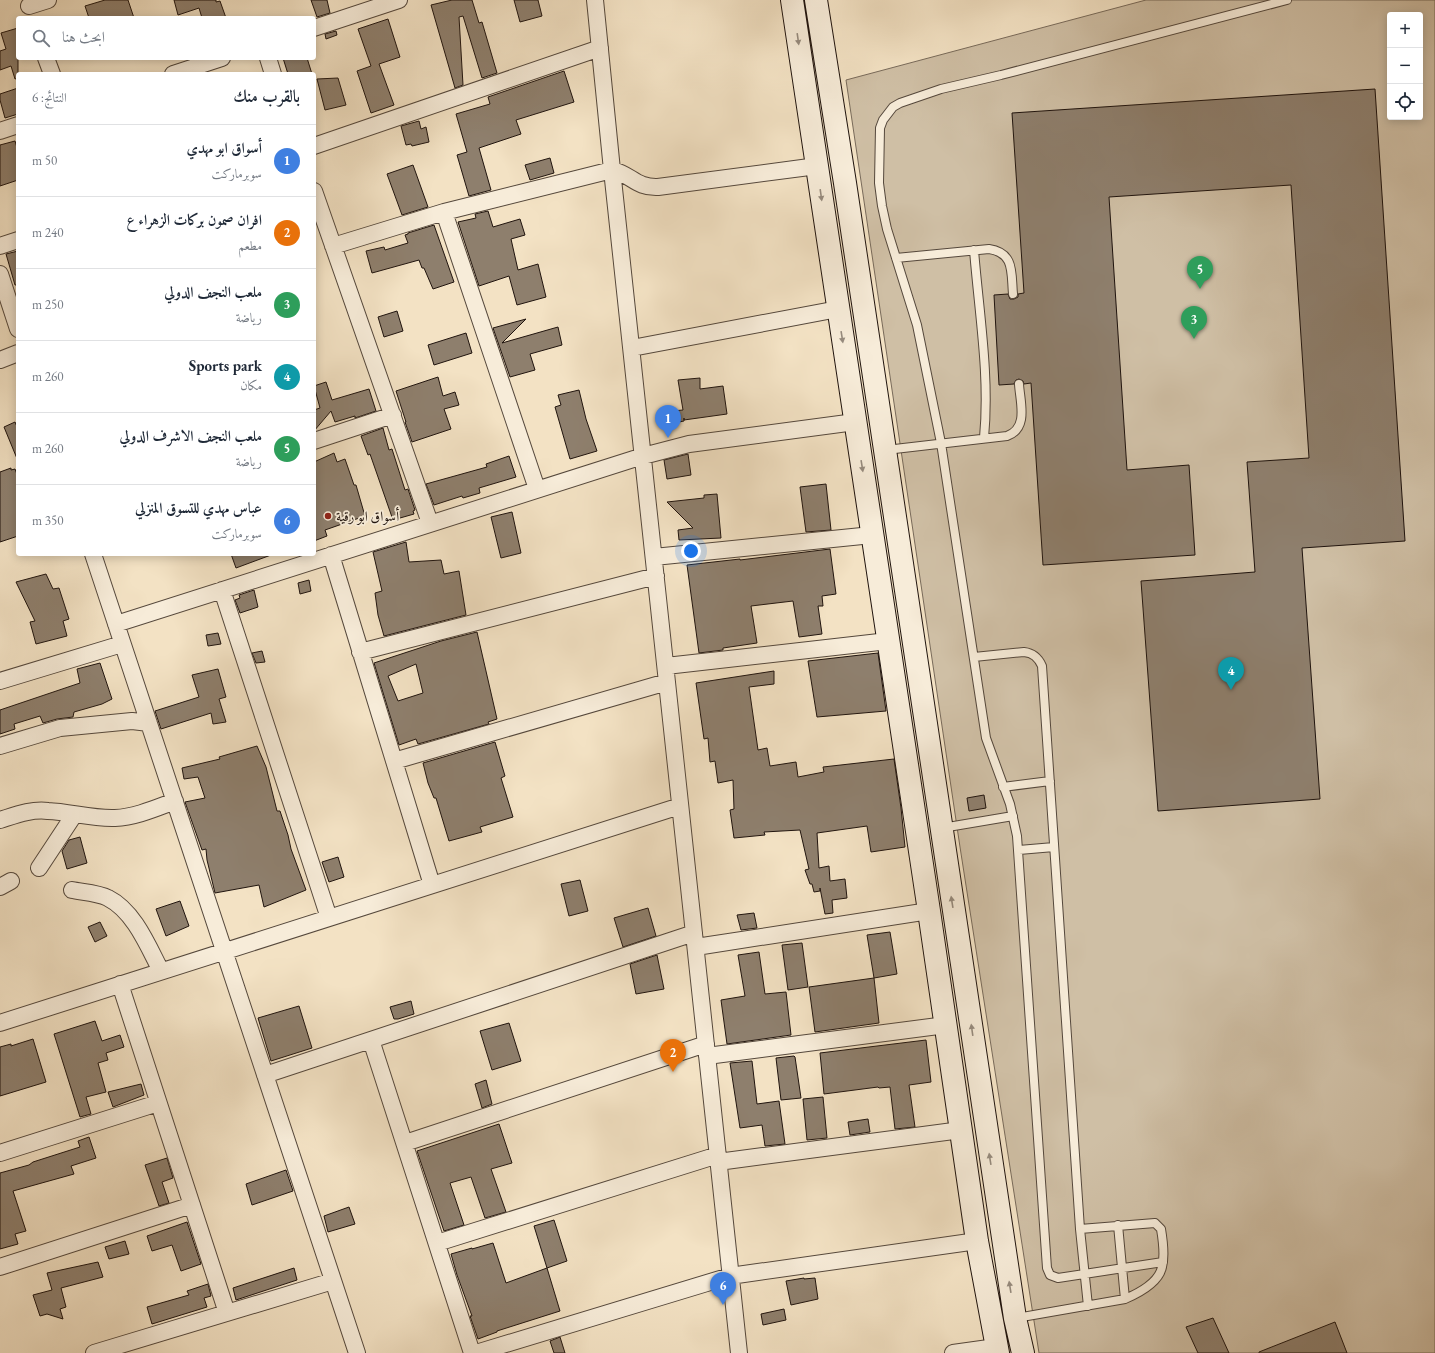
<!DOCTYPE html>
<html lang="ar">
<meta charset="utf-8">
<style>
body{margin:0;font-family:"EB Garamond",Amiri,serif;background:#f2f2f3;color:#1f2937;direction:rtl}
.controls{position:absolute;right:12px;top:12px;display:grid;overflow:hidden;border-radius:4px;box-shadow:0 2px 10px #0003}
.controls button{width:36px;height:36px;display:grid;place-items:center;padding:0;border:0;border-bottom:1px solid #e0e1e3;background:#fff;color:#1f2937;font:20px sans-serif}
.you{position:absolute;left:691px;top:551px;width:14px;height:14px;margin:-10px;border:3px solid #fff;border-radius:50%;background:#1a73e8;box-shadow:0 0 0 6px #1a73e833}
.badge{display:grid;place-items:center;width:26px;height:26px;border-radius:50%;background:#111827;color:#fff;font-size:13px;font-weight:700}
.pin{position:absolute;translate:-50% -33px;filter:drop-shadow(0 1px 2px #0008)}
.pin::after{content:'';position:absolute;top:21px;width:14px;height:12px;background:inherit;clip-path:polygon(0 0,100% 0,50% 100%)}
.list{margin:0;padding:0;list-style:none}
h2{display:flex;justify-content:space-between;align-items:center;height:52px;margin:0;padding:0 16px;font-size:17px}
h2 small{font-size:13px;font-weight:400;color:#747a83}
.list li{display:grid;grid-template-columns:26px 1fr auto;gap:12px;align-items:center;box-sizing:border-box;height:72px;padding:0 16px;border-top:1px solid #e0e1e3}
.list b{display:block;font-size:15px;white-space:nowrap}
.list p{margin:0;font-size:13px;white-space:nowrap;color:#747a83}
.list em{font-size:13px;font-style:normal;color:#747a83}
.icon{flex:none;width:22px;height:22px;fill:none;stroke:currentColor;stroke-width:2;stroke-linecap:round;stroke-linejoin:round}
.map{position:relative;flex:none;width:1435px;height:1353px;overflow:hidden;direction:ltr}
.search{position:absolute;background:#fff;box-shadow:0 2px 10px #0003;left:16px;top:16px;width:300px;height:44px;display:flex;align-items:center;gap:10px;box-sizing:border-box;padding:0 14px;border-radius:4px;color:#747a83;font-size:15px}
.panel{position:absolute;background:#fff;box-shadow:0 2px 10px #0003;left:16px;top:72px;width:300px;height:484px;border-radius:4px;direction:rtl}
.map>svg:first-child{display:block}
</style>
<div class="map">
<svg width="1435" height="1353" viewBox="0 0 1435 1353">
<rect width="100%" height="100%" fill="#f3e2c4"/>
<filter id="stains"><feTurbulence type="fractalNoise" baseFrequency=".005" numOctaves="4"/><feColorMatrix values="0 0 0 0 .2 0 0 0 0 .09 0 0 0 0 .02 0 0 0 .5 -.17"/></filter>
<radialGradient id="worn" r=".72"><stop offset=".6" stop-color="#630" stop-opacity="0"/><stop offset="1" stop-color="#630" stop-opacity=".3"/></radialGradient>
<!-- green -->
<path fill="#cfbfa5" stroke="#786a5a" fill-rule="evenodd" d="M1146,0H1435V1353H1039L960,847L846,80ZM1390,15H1420V117H1390Z"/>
<!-- building -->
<path fill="#8e7f6d" stroke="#20140e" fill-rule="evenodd" d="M105,0H128L134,18H89L85,6Z
M174,0H216V2L220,1L226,18H202L199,8L178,15Z
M311,0H327L330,13L317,17Z
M452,0H472L479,23L482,22L497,73L482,78L463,16L459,17L463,85L455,88L431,5Z
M514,0H538L542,16L520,22Z
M388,19L400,57L379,64L394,105L371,113L357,71L371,66L358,29Z
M18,28V78L15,79L11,66L0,70V51L6,49L1,33Z
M336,31L337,35L326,39L325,34Z
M283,58H307L312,74H288Z
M564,71L574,102L516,120L521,134L479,148L491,190L469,196L457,155L467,152L456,114L490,104L488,97Z
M338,78L346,105L325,110L317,79Z
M18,88V114L5,118L0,100V94Z
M1375,89L1405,541L1302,548L1320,799L1158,811L1141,581L1255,572L1247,462L1309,458L1291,185L1109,197L1127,470L1189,465L1195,555L1043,565L1031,383L1024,384L1023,381L1019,379L1016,380L1014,384L999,385L994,295L1008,294L1010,299H1014L1018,297V294L1024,293L1012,113Z
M419,121L421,129L426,127L429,142L412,146L411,144L406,145L401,126Z
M15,141L18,151V180L0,186V145Z
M550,158L554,173L530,180L525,165Z
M413,165L428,207L402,215L387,174Z
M488,211L493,227L520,219L525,235L511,239L518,270L538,264L546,297L517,305L509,276L479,286L458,222L476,218L475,214Z
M434,225L454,282L433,289L424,268H422L419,260L372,273L366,251L384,247L385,250L408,243L405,235L408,234V233Z
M18,251V285H15L6,254Z
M397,311L403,331L384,337L378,317Z
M526,319L502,343L558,327L562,345L530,354L535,370L510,377L493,328Z
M466,333L472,353L434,365L428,345Z
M438,377L443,396L455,392L459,405L444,409L451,429L412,442L405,422H406L396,391Z
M700,378V389L723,386L727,414L684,420V418V421L674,423L672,411L683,410L678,380Z
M326,382L332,400L369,389L376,411L355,418V416L335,422L331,411L314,431V410L320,408L314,386Z
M579,390L586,419L597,451L570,459L555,407L561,405L558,395Z
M15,422L18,429V461L4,427Z
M383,428L389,450L392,449L405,490L408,489L415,510L413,511L414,514L393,520L370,454L368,455L361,436Z
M334,453L337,462L345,459L354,485H356L365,516L325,530L327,536L314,541V462Z
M688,454L691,475L667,479L664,460Z
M509,456L516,477L479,488L480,493L463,498L462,496L434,505L426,484L487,467L486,464Z
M11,468V470L15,469L18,477V536L0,542V472Z
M826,484L831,530L806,532L800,487Z
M717,494L721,538L679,540L678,530L693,528L667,502L704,498V495Z
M512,512L521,553L501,558L491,517Z
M406,542L409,562L441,560L444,574L459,571L466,615L384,636L378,615L375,593L382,591L373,552Z
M830,549L836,594L822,596L823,606H818L822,634L799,637L793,601L751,606L757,643L723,648V650L699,653L687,565L740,559V560Z
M231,554H270L271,555L236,568Z
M46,574L53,589L59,588L69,619L63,621L67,636L36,644L30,622L35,621L16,582Z
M309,580L311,591L300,594L298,583Z
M254,590L258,607L240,613L235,600L240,598L239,595Z
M477,632L497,719L488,722L489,724L418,744L416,739L399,745L374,663L441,641ZM416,664L423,693L398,701L388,676Z
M218,633L221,644L208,646L206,635Z
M262,651L265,662L256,663L252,653Z
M878,653L886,711L817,717L808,661Z
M100,663L112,699L102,704L74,712L73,717L57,719L43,723L40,716L14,724L15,729L0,734V710L80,683L77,669Z
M218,669L226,697L219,699L226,722L213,724L211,713L161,729L155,711L199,697L192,675Z
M774,671V684L749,687L758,750L767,748L770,766L796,762L798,777L824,772L823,767L894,759L901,808L905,847L871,852L867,826L817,833L819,868L829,866L830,881L845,879L847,898L832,900L833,913L825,914L820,888V891L814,892L812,884H810L805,870L809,869L800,830L764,832L765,835L734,838L730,810L734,809L733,780L718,783L715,761L710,762L708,738L704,739L696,683Z
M495,742L505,776L501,778L513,817L480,827L482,832L449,841L436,798H434L428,783L423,763Z
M257,746L266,767L277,811H280L288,835L291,849L306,890L264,907L259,885L215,893L207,860L206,849L202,850L185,802L205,798L198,777L184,779L182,768L220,759L219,757Z
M984,795L986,808L969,811L967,798Z
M80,837L87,863L67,869L62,851L69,840Z
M338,857L344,877L329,882L322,862Z
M580,880L588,911L569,916L561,884Z
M180,901L189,926L166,936L156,909Z
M648,908L656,936L623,947L614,918Z
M754,913L757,928L741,930L737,915Z
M100,922L107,936L95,942L88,927Z
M890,932L897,974L874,978L867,935Z
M802,943L808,987L788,990L782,945Z
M759,952L765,994L786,992L791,1035L727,1044L721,1000L745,996L738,955Z
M657,955L664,989L636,994L630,964Z
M874,978L879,1023L815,1032L809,987Z
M411,1001L414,1014L398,1019H394L390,1007Z
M299,1006L312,1048L271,1061L258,1018Z
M95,1021L102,1041L120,1035L124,1047L106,1053L108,1060L98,1063L106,1092L86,1097L91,1114L80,1117L54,1034Z
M509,1023L521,1061L492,1070L480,1031Z
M33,1039L46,1082L0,1096V1047L11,1044V1046Z
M926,1040L931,1082L909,1085L915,1127L895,1129L890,1087L879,1088L878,1087L824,1094L820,1053Z
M794,1056L795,1057L801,1098L781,1100L776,1058Z
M752,1061L757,1104L779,1101L785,1144L765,1146L762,1125L740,1128L730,1063Z
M486,1080L492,1104L482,1108L475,1084Z
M141,1084L144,1095L113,1107L108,1092Z
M823,1097L827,1138L807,1140L803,1099Z
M868,1119L870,1132L850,1135L848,1122Z
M499,1124L512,1163L491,1169L506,1212L485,1218L471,1177L450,1183L464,1225L444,1231L417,1151Z
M89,1137L96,1158L71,1166L74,1174L13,1191L26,1231L15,1234L18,1244L0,1249V1173L29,1165L33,1162L80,1147L78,1141Z
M167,1158L173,1178L162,1182L169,1203L159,1206L145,1165Z
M286,1170L293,1191L252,1205L246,1184Z
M349,1207L355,1224L328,1232L324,1216Z
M554,1220L567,1261L547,1268L534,1226Z
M187,1222L201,1264L181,1271L172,1245L152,1251L147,1236Z
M125,1241L129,1254L109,1259L105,1247Z
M493,1243L506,1283L547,1268L560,1311L497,1331V1332L478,1339L470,1316H472L457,1275L451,1254L472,1248V1249Z
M98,1262L103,1277L61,1288L66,1307L60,1309L63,1319L47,1314L40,1316L33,1295L52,1290L47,1273Z
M294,1268L297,1280L236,1300L233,1288Z
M804,1278V1279L815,1278L818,1299L791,1305L786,1281Z
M208,1284L211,1296L204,1298L207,1307L152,1324L147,1307L189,1295L187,1291Z
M784,1309L786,1320L763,1325L761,1314Z
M1213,1318L1229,1353H1198L1186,1327Z
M1335,1322L1347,1353H1259V1352Z
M560,1337L565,1353H554L550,1341Z"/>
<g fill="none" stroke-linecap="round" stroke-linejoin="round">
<defs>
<path id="lane" d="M974,250C979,313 990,376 984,438
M896,258L989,249C1015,253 1011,273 1013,294
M886,450L1007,436C1029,428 1020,402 1019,384
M974,657L1024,652C1033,653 1038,657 1042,666L1080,1229L1088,1306
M1003,787L1050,781
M942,828L1013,816
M1019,850L1054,847
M1118,1225L1125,1299
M1163,1262L1058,1278L1050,1275L1047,1268L1017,836L1010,804L986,738L941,443L917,325L887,229L882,206L879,183L880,128L883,120L893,107L900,103L941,89L1001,75L1287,0
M1016,1318L1125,1299C1139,1293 1159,1282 1162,1267C1165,1256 1163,1241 1161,1229L1155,1223L1080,1229"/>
<path id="street" d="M595,0L612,170L739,1353
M29,6L48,0
M314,28L399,0
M46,58L52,74
M268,58L273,74
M173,74L222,58
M0,131L18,125
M314,146L600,48
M314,191L430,523
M444,212L537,489
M0,246L18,240
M333,246L444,212L612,170C631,174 636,188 658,187L817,166
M0,274L18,329
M632,348L838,309
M0,360L18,353
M314,441L393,415
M93,554L357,1353
M331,555L432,885
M654,557L872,535
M222,590L329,918
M116,624L643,456L689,444L855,422
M360,652L656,576
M666,666L888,641
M0,681L122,644
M0,746L60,728L132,721L149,723
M394,761L667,682
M0,820C16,815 31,809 48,811C70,812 93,819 115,818C136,817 156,808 175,801
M39,868L74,815
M0,887L11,881
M72,890C82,892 99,893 108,898C134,911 148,946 161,971
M696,947L929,911
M120,984L227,1313
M0,1023L680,806
M371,1040L472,1353
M707,1056L946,1025
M265,1075L694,933
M405,1143L706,1044
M0,1153L158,1103
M718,1162L961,1130
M437,1243L718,1155
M0,1267L192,1205
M94,1353L333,1281
M476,1353L730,1276L977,1241
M953,1353L996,1347"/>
<path id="secondary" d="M792,0L929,911L977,1241L998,1353
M816,0L845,183L1015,1318L1023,1353"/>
</defs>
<!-- lane casing -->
<use href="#lane" stroke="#55483c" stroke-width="10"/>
<!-- street casing -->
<use href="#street" stroke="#55483c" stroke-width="18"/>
<!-- secondary casing -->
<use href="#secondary" stroke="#20140e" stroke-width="24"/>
<!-- lane -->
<use href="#lane" stroke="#f7ecd9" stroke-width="8"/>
<!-- street -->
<use href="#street" stroke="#f7ecd9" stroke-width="16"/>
<!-- secondary -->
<use href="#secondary" stroke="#f7ecd9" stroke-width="22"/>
</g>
<!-- one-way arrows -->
<defs><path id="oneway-solid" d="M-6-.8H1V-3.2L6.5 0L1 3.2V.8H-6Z"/></defs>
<g fill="#968b7e">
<use href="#oneway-solid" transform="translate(798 39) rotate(82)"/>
<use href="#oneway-solid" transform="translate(821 195) rotate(82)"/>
<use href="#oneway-solid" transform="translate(842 337) rotate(81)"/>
<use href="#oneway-solid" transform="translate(862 466) rotate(81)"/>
<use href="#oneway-solid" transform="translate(952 902) rotate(-99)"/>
<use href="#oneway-solid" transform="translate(972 1030) rotate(-98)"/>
<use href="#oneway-solid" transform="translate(990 1159) rotate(-99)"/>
<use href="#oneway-solid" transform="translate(1010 1287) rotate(-99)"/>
</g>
<!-- markers -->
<circle fill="#8f2418" stroke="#f7ecd9" stroke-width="1.5" cx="328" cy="516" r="4"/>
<g text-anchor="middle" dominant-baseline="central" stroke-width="3.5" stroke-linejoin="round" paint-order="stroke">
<!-- poi labels -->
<g font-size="14" fill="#20140e" stroke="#f7ecd9" text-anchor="start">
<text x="336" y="516">أسواق ابو رقية</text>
</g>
</g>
<rect width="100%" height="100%" filter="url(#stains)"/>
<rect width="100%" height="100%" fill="url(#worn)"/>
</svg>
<div class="controls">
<button>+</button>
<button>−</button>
<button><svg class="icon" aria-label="locate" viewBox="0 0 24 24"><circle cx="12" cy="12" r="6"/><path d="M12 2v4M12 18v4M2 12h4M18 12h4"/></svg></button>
</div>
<div class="you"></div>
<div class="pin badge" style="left:668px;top:438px;background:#3f7fe0">1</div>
<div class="pin badge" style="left:673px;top:1072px;background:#e8710a">2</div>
<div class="pin badge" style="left:1194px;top:339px;background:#2e9e5b">3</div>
<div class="pin badge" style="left:1231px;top:690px;background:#0f9aa8">4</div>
<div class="pin badge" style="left:1200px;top:289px;background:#2e9e5b">5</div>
<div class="pin badge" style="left:723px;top:1305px;background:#3f7fe0">6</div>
<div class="search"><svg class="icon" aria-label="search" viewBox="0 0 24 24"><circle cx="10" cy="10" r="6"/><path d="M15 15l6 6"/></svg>ابحث هنا</div>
<section class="panel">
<h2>بالقرب منك<small>النتائج: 6</small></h2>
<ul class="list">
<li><span class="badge" style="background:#3f7fe0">1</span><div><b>أسواق ابو مهدي</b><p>سوبرماركت</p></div><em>50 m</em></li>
<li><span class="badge" style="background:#e8710a">2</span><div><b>افران صمون بركات الزهراء ع</b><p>مطعم</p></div><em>240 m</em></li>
<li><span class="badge" style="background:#2e9e5b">3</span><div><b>ملعب النجف الدولي</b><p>رياضة</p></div><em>250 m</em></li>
<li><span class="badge" style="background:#0f9aa8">4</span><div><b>Sports park</b><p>مكان</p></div><em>260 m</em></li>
<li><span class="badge" style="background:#2e9e5b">5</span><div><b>ملعب النجف الاشرف الدولي</b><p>رياضة</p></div><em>260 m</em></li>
<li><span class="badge" style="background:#3f7fe0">6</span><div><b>عباس مهدي للتسوق المنزلي</b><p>سوبرماركت</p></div><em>350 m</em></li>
</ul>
</section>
</div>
